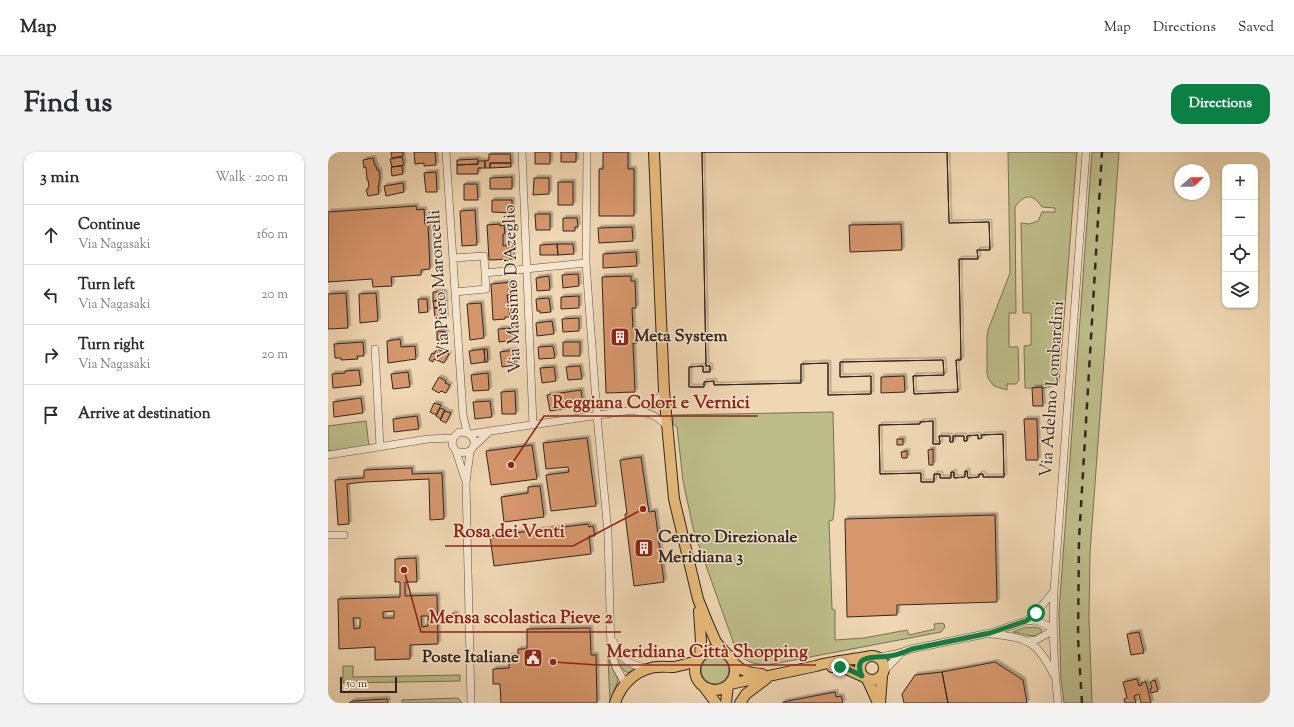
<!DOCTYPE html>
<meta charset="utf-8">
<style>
body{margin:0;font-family:"Sorts Mill Goudy",serif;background:#f2f2f3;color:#2b2b33}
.controls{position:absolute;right:12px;top:12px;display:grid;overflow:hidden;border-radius:8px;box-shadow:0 1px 3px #0004}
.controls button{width:36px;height:36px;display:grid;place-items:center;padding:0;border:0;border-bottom:1px solid #e1e1e2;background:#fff;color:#2b2b33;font:20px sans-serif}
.compass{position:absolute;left:846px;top:12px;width:36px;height:36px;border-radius:50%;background:#fff;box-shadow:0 1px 3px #0004;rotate:69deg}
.scale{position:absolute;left:12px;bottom:10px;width:57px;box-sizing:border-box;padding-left:4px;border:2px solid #322520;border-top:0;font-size:11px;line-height:14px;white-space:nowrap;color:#322520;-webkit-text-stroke:3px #f5e5ce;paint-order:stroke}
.stop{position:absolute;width:12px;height:12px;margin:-9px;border:3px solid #0b8043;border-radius:50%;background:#fff}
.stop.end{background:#0b8043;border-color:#fff;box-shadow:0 1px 4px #0008}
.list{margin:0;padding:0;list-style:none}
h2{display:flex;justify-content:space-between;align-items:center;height:52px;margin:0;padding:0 16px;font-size:17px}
h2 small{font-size:13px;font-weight:400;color:#7c7c81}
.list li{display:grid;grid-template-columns:26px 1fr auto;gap:12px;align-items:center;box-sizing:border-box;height:60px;padding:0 16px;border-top:1px solid #e1e1e2}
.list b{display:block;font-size:15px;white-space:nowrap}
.list p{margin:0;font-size:13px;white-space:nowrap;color:#7c7c81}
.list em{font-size:13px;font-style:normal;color:#7c7c81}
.icon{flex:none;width:22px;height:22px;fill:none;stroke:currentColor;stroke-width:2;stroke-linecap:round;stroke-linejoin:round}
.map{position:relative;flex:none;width:942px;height:551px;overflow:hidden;border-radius:12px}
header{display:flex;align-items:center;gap:24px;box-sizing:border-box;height:56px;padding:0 20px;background:#fff;border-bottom:1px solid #e1e1e2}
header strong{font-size:19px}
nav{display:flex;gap:22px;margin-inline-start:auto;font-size:14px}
.intro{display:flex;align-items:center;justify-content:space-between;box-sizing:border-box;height:96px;padding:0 24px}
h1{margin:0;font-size:28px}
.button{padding:10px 18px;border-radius:12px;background:#0b8043;color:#fff;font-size:14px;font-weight:700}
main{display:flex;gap:24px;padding:0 24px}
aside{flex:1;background:#fff;border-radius:12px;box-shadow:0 1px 3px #0004}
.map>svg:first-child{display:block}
</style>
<header>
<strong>Map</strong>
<nav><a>Map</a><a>Directions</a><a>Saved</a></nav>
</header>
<div class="intro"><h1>Find us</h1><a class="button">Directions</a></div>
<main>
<aside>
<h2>3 min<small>Walk · 200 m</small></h2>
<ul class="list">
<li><svg class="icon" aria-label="ahead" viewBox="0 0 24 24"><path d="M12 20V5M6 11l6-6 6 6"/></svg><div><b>Continue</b><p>Via Nagasaki</p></div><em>160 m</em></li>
<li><svg class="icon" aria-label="left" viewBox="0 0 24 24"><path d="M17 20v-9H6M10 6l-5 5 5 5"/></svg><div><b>Turn left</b><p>Via Nagasaki</p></div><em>20 m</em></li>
<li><svg class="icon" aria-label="right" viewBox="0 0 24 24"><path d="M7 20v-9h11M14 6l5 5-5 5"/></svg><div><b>Turn right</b><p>Via Nagasaki</p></div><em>20 m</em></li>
<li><svg class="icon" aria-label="arrive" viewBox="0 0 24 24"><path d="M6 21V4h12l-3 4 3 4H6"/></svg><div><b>Arrive at destination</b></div></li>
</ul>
</aside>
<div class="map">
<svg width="942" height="551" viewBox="0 0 942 551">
<defs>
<filter id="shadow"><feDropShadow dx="2.5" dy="-2.5" stdDeviation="0" flood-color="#0004"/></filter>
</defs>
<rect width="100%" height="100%" fill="#efd7b3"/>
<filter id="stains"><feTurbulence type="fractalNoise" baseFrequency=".005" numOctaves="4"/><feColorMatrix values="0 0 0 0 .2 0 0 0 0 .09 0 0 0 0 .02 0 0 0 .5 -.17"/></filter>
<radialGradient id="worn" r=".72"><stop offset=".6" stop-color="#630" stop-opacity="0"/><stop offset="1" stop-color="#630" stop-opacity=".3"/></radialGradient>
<!-- green -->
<path fill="#bdbd8a" stroke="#787155" d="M680,0H749L731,230C722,238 709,236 697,236L696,194L703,193V161H695L693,71L701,72L710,69L714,60H727V56L714,55C704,41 697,42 687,55L688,161H681V195H690L691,228L688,232H679V238L666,234L660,226L659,221V185L660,178L682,121Z
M764,0H791L762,401L761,466L764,551H736L733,526L731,460Z
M505,260L507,347L505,368L501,369L504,457L507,458V488L536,486L579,478L581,483L607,477L606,472L614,471L616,472L617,475L613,480L440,513C423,512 416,510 407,495L366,380L355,329L349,275L345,272V263Z
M38,269L41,295L0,299V274Z
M707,475L713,477L714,480C706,488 695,481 685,480L696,476Z
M285,496L308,517L300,521C291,517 287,505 285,496Z
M373 518a14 14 0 1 1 28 0a14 14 0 1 1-28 0Z
M280,506L290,528L282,551Z
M15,514H25V525L132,523V529L15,531Z
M129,546L131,547L134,551H74V548Z"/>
<!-- building -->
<path fill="#d7976c" stroke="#322520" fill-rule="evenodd" filter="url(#shadow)" d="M63,0H75V4L64,6Z
M86,0H107L108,13L96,14V11L87,12Z
M207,0H222V12H207Z
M233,0H248V10H233Z
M275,0H300V17H306V64H271V17H275Z
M374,0H619L621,71L661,70L662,98H649L650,107H631L633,208H628L630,240L586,242L585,224L616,223L615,208L512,210V225L543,224V242L500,243V211L473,212V231L386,233V229L376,230V235H361V215L375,214V220H382V214H378ZM573,72L574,98L522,100L521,73Z
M374,0H619L621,71L661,70L662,98H649L650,107H631L633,208H628L630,240L586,242L585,224L616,223L615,208L512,210V225L543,224V242L500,243V211L473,212V231L386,233V229L376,230V235H361V215L375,214V220H382V214H378Z
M161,2H182L183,11H162V16H157V9L161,8Z
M74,5L76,13L64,15L62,7Z
M45,6L47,14H48L49,18H51L52,29H51V34H50L51,42L40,44L38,38L40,37V35L41,34L40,28H39L38,15L36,16L35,8Z
M150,7V12L129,13V8Z
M150,9H157V16H150V22H129V13L150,12Z
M162,11H183V15L162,16Z
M74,14L75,22L64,24L63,15Z
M108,20L109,40H98L96,21Z
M184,25V37H162V26Z
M206,26H221V42L205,43Z
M230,30H245V53H230Z
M75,31L76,40L58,44L56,34Z
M136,32H149L150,48H136Z
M164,48H184V61L164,60Z
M88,54L89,58L96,57L97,72H100L102,117L93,118V123L63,125L64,134L45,135L44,127L0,130V60Z
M147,58L149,93L134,94L132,59Z
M207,62H222V78H208Z
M235,66H249L250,75H247V79H235Z
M172,72V74L176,73L177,82H175V94L184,93L185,107L161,108L159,73Z
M304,75L305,89L271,91L270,76Z
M229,92L230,103H212V93Z
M229,92H245L246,102L230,103Z
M308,100L309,114L275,116V102Z
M250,122L251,134L235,136L234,123Z
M221,124L222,138L209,139L208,126Z
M303,124V129H307L308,156H304L305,178H308L309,191H305L307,240L278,241L274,125Z
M185,130L186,142L179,143L182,165H177V167L165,168L163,132Z
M105,140H116L117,148L105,149Z
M18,141L20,176L0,177V142Z
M48,141L50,169L32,171L31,142Z
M251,144V156L233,157V145Z
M221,146L223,160L212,161V159H209L208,147Z
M90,147H99L100,160L91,161Z
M117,148V155L106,156L105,149Z
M153,151L156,186L142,188L139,152Z
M117,155L118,166H107L106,156Z
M251,166V179L235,180L234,167Z
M224,169L226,182L209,184L208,171Z
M187,176V188L171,190L170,177Z
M109,179L118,180V188H109Z
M72,187L73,195L87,194L88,207L60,211L59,189Z
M35,190L36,204H29L30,207L13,208V206H7L6,192Z
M235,190H252V204H235Z
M225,194L227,206L211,207L210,195Z
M109,197L121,202L116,211L106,207L105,210L101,208L104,201L106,202Z
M156,197L157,210L143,212L141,199Z
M156,197H159L160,210H157Z
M186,198L187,213L174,215L172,200Z
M252,214L254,227L240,228L238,215Z
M226,215L228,229L214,231L212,216Z
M31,218L33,233L5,236L4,222L17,221V219Z
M80,220L82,235L65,237L63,222Z
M160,221L161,238L145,239L143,223Z
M576,224L577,240L553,241V225Z
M111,225L118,229L117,231L122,233L118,241L113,239L111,241L104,237Z
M714,235L715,254H705L704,236Z
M253,238L255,254L222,259L219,243Z
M187,239L188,262H174L173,240Z
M33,246L35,261L6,265L5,250Z
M162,249L164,265L147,267L145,250Z
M106,251L113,253L108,263L102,260Z
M112,256L117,258L113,267L108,264Z
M116,259L123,261L118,271L112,268Z
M89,264L91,277L66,280L65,267Z
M696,267H709L710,308H698Z
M605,269V292H612L611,284H622V290H625V284H636V289H639V284L650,283V287L654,286L653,283L675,282L676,325H655V322H651V325L640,326L639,319H637V325L626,326V320H623V326H612V322H606V330H593V321L552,322L551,273L592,272V270ZM569,287H575V293H569ZM605,297V313H601L600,298ZM579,299V306H574L573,300Z
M605,269V292H612L611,284H622V290H625V284H636V289H639V284L650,283V287L654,286L653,283L675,282L676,325H655V322H651V325L640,326L639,319H637V325L626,326V320H623V326H612V322H606V330H593V321L552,322L551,273L592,272V270Z
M259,286L268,354L223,359L218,323L241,320L240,315L218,317L215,291Z
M204,293L209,327L163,333L158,299Z
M313,305L321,360L327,359L336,430L306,434L297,362H299L292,308Z
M84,316V322L114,321L116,367L102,368L101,327L36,330L19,332L21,372L10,373L7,328L36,326V318Z
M212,334L216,365L176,370L173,345L200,341V335Z
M667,363L669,450L569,453V463L519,465L517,367Z
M260,372L261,375L265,374L267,384H261L263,402L166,414L162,384Z
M88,406L89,430H77V444L109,443L110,492L82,493V507L47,508V495L11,497L10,447L72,445V430H67V407ZM66,459V466H55V460ZM93,464H100V474L94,475ZM25,466H32V476L26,477Z
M123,462H128L129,471H123Z
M262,476L263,503H268L269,551H173L172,532H165V517L181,516V504H190V497H199V477Z
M811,480L816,501L803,503L799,482Z
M667,510L695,528L699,551H620L614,520Z
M614,520L620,551H576L574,542L587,523Z
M809,527L811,534L814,533L813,531L818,530L823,551H813L811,542L806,544L808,551H797L796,547L799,546L795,530Z
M827,528L830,539L823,541L822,537L824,536L822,530Z
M507,540L508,545L513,544L515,551H455V550Z
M59,547L60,551H21L25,549Z"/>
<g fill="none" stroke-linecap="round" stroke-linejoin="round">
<defs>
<path id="minor" d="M118,0L135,263L139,280
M194,0L205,272
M259,0L258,111L269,264L280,381L283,500L288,515L297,531
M125,106L156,104L158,137L127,140
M157,121L258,111
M47,197L52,295
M307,259C322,261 328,263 339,274
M142,282L305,258C321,254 327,253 336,239
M145,295L162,279
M128,299C149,307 154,280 131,280L125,286L124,293L128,299L137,327
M142,300L138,331L143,551
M0,303L100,287L125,286
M0,383H16
M698,469L708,461L726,439
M664,482C700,486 709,489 726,523
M285,489C291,506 302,514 320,516
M699,489L708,488L724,479
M548,505C561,504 571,502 583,497L662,481L698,469L708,468L724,476
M557,518L572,502
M730,551C726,514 724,477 726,439L758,0"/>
<path id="primary" d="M326,0L336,239L346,347L370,447L380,472L388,490L398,501
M371,459L373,489L372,505
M367 518a20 20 0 1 1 40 0a20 20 0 1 1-40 0Z
M532 516a12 12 0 1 1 24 0a12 12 0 1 1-24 0Z
M407,512C415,520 422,521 434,522
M504,515L516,516L534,524
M539,527L550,551
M402,532L488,514C504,509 522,508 538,505
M376,535L388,551
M287,551C292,534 306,520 323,516C330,514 338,515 345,515C353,514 361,511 369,509
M398,551L400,533
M412,551L418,542L438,527
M552,551L554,524"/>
</defs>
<!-- minor casing -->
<use href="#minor" stroke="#615245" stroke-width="8"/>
<!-- primary casing -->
<use href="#primary" stroke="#322520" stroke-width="12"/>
<!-- minor -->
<use href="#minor" stroke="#f5e5ce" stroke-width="7"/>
<!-- primary -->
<use href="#primary" stroke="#e8bc7a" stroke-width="10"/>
<!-- rail -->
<path stroke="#322520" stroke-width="2.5" stroke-dasharray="7 7" stroke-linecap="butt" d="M754,551L750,486L751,388L774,0"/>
</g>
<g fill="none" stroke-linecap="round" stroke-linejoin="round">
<!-- route -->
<path stroke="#0b8043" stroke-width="5" d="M512,515L520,517L534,524C523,501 550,506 562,504C570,503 576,500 584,497L662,481L698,469L708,461"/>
</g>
<!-- icons -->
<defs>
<symbol id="building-square" viewBox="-11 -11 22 22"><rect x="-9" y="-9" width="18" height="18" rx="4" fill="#8f2418" stroke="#f5e5ce"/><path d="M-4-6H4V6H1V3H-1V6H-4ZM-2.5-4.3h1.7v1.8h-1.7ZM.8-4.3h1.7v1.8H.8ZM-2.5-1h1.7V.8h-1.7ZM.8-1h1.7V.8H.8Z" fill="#fff"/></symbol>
<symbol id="civic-square" viewBox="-11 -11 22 22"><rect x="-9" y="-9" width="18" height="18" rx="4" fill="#8f2418" stroke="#f5e5ce"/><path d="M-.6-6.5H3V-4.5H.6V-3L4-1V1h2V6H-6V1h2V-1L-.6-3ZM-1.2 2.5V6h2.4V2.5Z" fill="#fff"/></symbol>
</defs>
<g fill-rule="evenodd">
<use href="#building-square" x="281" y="174" width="22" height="22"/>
<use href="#building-square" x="305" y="385" width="22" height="22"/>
<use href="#civic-square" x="194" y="495" width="22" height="22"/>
</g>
<g text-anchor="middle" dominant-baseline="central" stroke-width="3" stroke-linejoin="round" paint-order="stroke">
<!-- street labels -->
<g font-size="17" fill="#322520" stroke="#f5e5ce">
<text transform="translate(112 132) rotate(-94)">Via Piero Maroncelli</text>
<text transform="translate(185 137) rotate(-92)">Via Massimo D'Azeglio</text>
<text transform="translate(725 237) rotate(-86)">Via Adelmo Lombardini</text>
</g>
<!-- poi labels -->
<g font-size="17" font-weight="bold" fill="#322520" stroke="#f5e5ce" text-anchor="start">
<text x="306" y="185">Meta System</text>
<text x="330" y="386">Centro Direzionale<tspan x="330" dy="20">Meridiana 3</tspan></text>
<text x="191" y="506" text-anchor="end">Poste Italiane</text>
</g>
</g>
<!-- callouts -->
<path fill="none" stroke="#8f2418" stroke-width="1.5" d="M183 313L216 264H430M315 357L245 394H117M76 418L93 480H293M225 510L270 513H488"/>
<g fill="#8f2418" stroke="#f5e5ce" stroke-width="1.5">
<circle cx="183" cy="313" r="4"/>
<circle cx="315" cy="357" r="4"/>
<circle cx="76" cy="418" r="4"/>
<circle cx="225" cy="510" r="4"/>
</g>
<g font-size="18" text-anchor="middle" font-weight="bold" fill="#8f2418" stroke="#f5e5ce" stroke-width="3" stroke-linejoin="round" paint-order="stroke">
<text x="323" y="256">Reggiana Colori e Vernici</text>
<text x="181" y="385">Rosa dei Venti</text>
<text x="193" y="471">Mensa scolastica Pieve 2</text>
<text x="379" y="505">Meridiana Città Shopping</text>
</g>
<rect width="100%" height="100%" filter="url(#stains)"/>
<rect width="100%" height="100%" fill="url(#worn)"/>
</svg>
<div class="controls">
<button>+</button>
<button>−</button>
<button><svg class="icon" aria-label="locate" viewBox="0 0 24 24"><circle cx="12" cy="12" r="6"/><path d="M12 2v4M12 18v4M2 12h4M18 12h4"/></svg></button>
<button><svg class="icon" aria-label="layers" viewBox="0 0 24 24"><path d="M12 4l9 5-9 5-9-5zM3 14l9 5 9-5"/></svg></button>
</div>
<svg class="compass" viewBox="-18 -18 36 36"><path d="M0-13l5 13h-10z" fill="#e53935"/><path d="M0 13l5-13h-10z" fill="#7c7c81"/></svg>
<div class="scale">50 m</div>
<div class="stop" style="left:708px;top:461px"></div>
<div class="stop end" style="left:512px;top:515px"></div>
</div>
</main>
